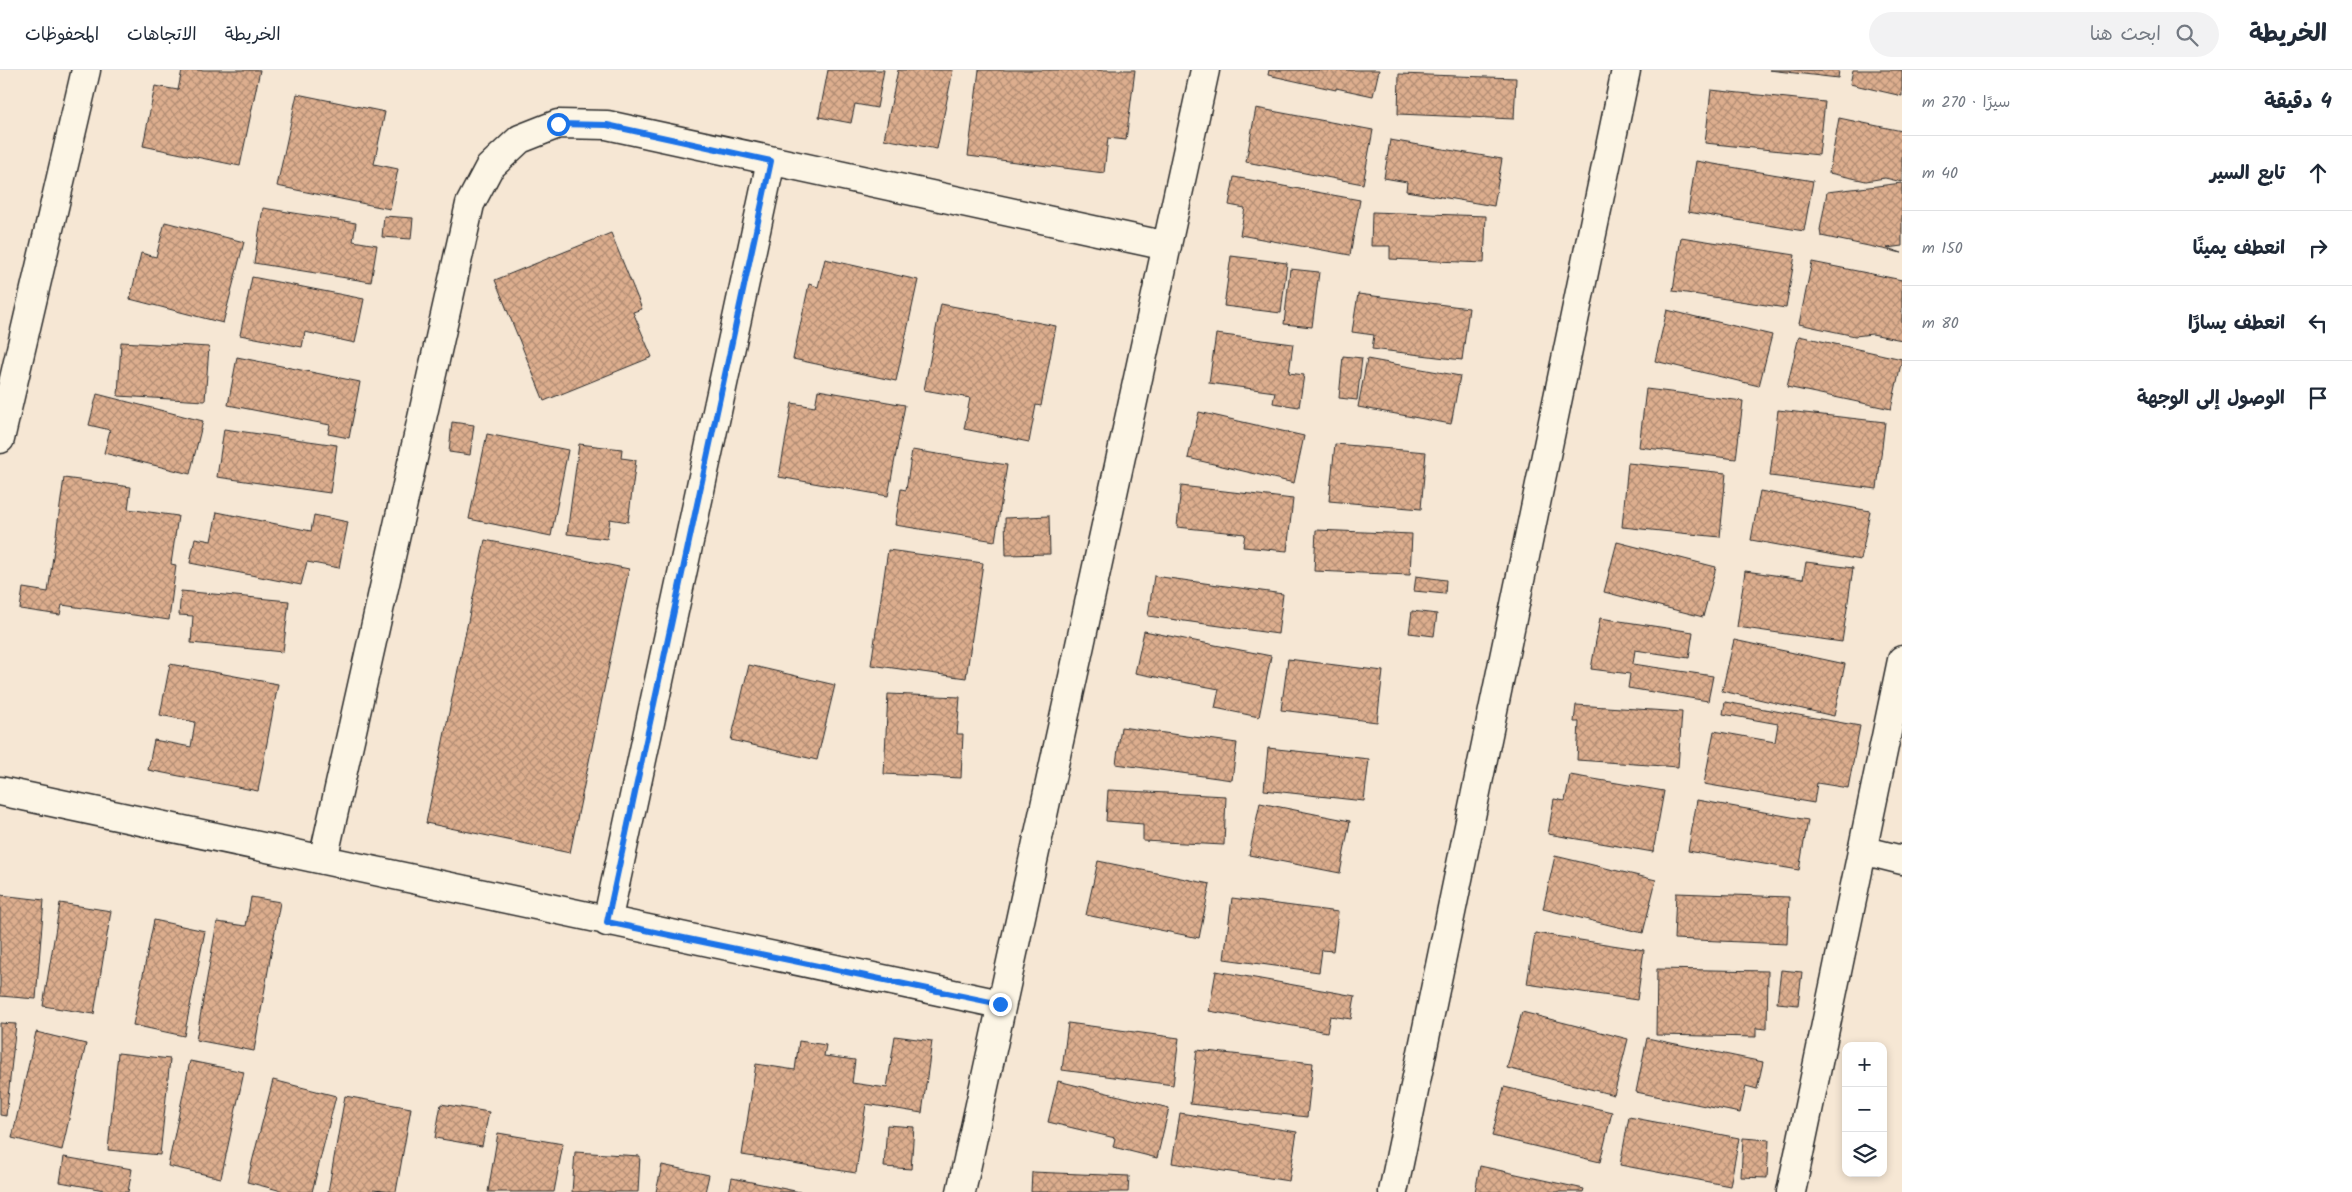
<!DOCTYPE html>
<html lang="ar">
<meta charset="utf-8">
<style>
body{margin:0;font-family:Kalam,"Playpen Sans Arabic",sans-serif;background:#f2f2f3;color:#1f2937;direction:rtl}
.controls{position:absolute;right:15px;bottom:15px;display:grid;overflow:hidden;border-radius:10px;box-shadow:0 2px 8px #0003}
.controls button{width:45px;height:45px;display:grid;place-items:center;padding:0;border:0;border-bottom:1px solid #e0e1e3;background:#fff;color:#1f2937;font:25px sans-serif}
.stop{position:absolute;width:15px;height:15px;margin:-11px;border:4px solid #1a73e8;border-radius:50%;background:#fff}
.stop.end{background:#1a73e8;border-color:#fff;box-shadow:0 1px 5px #0008}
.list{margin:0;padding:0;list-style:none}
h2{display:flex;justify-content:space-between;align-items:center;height:65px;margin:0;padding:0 20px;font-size:21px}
h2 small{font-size:16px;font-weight:400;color:#747a83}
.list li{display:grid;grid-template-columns:32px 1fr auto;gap:15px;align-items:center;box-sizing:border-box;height:75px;padding:0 20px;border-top:1px solid #e0e1e3}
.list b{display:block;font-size:19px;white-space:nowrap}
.list em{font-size:16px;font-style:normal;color:#747a83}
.icon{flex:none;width:28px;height:28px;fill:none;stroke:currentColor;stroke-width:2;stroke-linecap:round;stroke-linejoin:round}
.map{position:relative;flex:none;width:1902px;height:1122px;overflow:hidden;direction:ltr}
header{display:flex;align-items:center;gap:30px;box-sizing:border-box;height:70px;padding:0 25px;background:#fff;border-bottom:1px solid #e0e1e3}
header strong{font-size:24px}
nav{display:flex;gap:28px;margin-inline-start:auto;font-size:18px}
.search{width:350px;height:45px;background:#f2f2f3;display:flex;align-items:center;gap:12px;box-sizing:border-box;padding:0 18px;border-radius:28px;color:#747a83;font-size:19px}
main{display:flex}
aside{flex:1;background:#fff}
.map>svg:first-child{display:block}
</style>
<header>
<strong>الخريطة</strong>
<div class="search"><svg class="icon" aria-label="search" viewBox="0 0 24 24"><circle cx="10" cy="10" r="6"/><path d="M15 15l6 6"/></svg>ابحث هنا</div>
<nav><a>الخريطة</a><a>الاتجاهات</a><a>المحفوظات</a></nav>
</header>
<main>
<aside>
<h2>4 دقيقة<small>سيرًا · 270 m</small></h2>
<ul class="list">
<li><svg class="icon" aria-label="ahead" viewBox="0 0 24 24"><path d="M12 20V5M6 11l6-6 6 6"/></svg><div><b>تابع السير</b></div><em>40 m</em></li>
<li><svg class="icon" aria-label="right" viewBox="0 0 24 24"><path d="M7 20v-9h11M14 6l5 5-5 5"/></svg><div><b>انعطف يمينًا</b></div><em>150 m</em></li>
<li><svg class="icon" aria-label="left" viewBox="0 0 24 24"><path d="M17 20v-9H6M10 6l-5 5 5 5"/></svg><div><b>انعطف يسارًا</b></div><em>80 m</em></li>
<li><svg class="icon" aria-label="arrive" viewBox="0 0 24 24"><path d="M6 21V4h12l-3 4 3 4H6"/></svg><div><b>الوصول إلى الوجهة</b></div></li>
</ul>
</aside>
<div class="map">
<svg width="1902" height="1122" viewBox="0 0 1902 1122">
<defs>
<pattern id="building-cross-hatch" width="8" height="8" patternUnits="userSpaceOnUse" patternTransform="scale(1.25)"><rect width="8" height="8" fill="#ddae8e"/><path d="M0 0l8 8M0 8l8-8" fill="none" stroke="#b38e74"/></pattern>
</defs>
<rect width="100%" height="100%" fill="#f6e7d4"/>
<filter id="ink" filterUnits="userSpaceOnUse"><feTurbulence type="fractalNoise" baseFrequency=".02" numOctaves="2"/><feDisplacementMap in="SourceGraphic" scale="10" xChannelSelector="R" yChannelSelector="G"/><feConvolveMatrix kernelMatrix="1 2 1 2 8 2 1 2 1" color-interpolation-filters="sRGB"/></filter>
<g filter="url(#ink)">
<!-- building -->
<path fill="url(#building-cross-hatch)" stroke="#2b2b2b" d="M182,0H260L240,96L143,76L155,16L178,20Z
M828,0H884L877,38L855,34L851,53L819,47Z
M898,0H953L937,79L884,69Z
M979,0H1135L1126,70L1108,68L1104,103L968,86Z
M1269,0H1379L1373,26L1336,18V20L1268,5Z
M1769,0H1839L1838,8Z
M1853,0H1902V26L1850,14Z
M1399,4L1516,8L1514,49L1398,44Z
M1711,20L1825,32L1819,85L1705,73Z
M297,24L385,42L374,94L398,99L390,139L277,116Z
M1256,38L1373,60L1363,114L1246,92Z
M1839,48L1902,61V112L1885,108L1866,111L1829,103Z
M1390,70L1502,89L1494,136L1406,121L1407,112L1384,108Z
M1696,91L1813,111L1804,161L1688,142Z
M1234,107L1360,130L1350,185L1240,165L1245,138L1229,135Z
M1902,113V176L1887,178L1902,183L1821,166L1820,160L1827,122Z
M263,138L356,153L353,171L377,175L371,212L254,193Z
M1372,142L1486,146L1484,193L1390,189V176H1371Z
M384,146L413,148L411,169L382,167Z
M165,152L244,172L223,253L130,229L141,183L156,187Z
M611,163L642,239L633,242L652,287L544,331L495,210Z
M1681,167L1795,185L1786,238L1673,221Z
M1231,186L1287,193L1281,243L1224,236Z
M825,189L918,210L896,311L793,289L809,214L818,217Z
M1812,192L1902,210V270L1872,264L1855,266L1799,254Z
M1290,199L1319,202L1312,257L1284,254Z
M252,207L364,229L355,273L305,262L302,277L240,265Z
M1358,224L1469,238L1462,290L1372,279L1374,265L1352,262Z
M941,234L1056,256L1041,336L1036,335L1029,372L964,359L970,328L924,320Z
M1667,240L1772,265L1759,316L1655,291Z
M1216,264L1293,274L1289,303L1304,305L1299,337L1273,333L1275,322L1209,313Z
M1799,266L1902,289L1891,339L1787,317Z
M121,272L209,277L205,331L118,326Z
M1343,286L1362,288L1357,330L1339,328Z
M237,287L360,312L349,368L328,364L330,355L228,335Z
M1367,289L1460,306L1451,354L1358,337Z
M1646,319L1743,331L1736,389L1639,377Z
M818,320L905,335L888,426L779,407L792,333L815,337Z
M97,324L203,351L190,404L104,383L110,360L89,355Z
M1778,340L1885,352L1877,419L1770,406Z
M1199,342L1304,366L1294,413L1188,388Z
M452,352L474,355L470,385L449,382Z
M224,359L337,375L330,423L217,407Z
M487,364L568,380L551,466L469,449Z
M579,374L622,379L621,388L636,390L628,452L610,449L607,469L567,464Z
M1335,374L1426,382L1421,439L1329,431Z
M912,380L1007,395L995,471L895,455L901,419L906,420Z
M1628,393L1726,403L1720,467L1622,457Z
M64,408L131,417L128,439L178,446L171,494L176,495L169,550L62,535L60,545L20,539L23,518L48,522Z
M1181,416L1293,429L1287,481L1243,477L1245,464L1177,457Z
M1760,421L1870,441L1861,490L1751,470Z
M217,442L311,461L314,445L348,452L339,498L307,492L301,515L190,493L195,468L211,471Z
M1049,446L1050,484L1006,485L1005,448Z
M1316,460L1412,464L1410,505L1314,501Z
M485,470L629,499L570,783L426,753Z
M1617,472L1716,497L1703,547L1604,522Z
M888,480L983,493L966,608L871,595Z
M1806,492L1853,498L1842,572L1737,557L1745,501L1803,509Z
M1154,506L1283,524L1278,564L1148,546Z
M1416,506L1446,510L1445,524L1414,521Z
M181,521L289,531L283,582L191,573L193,546L179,545Z
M1412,541L1437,544L1434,566L1409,563Z
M1600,548L1693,562L1689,588L1635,580L1633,594L1713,606L1708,631L1628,618L1630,604L1591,599Z
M1144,561L1271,586L1259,647L1215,638L1219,619L1135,603Z
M1734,570L1845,594L1834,646L1722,621Z
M1288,589L1383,601L1377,652L1281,640Z
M170,594L278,614L258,721L148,700L154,670L191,677L195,652L160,645Z
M749,595L835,615L817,690L731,670Z
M888,624L960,627L957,664H963L961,708L884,704Z
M1725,632L1860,656L1848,718L1817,713L1814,733L1704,714L1714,661L1775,672L1778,654L1723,644Z
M1576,635L1682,642L1678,697L1577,690L1579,652H1574Z
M1121,657L1237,673L1232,710L1116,694Z
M1268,678L1369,689L1364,731L1264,720Z
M1570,705L1664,721L1653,782L1548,764L1554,729L1565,731Z
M1108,720L1226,726L1224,775L1143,771V754L1106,751Z
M1697,730L1808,750L1799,800L1688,781Z
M1260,733L1350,751L1340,803L1249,785Z
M1555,786L1656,810L1643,863L1543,839Z
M1098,791L1210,814L1199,868L1086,845Z
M1676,823L1789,827L1787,874L1674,869Z
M0,825L44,830L36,929L0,926Z
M251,827L280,832L254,981L196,970L217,852L246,856Z
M1232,828L1338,842L1333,881L1322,880L1319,902L1224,889Z
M60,833L111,841L94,944L43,936Z
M154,850L205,861L184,966L133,955Z
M1535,863L1644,880L1637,930L1527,914Z
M1657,899L1768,901L1767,959L1756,958V967L1656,965Z
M1781,900L1802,902L1798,935L1777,933Z
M1216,901L1355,926L1351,949L1330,946L1327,962L1209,941Z
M1522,942L1628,969L1614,1025L1507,998Z
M0,953L16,954L6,1046L0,1045Z
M1068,953L1179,968L1173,1015L1062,1000Z
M36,962L86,974L62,1080L12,1068Z
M895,966L932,971L922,1043L866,1034L856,1103L742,1085L756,994L795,1000L799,971L826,975L824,986L855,990L852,1013L887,1018Z
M1647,968L1763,992L1757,1019L1746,1016L1740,1043L1636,1022Z
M1197,980L1313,993L1307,1047L1190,1034Z
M118,983L170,989L160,1085L108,1080Z
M190,991L244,1002L221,1108L168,1096Z
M273,1010L336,1026L312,1122H286L247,1112Z
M1058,1011L1169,1038L1157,1088L1113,1077L1115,1068L1048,1052Z
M1504,1017L1612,1042L1600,1092L1492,1066Z
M345,1026L411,1038L396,1122L373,1120V1122H328Z
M441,1034L489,1042L482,1076L435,1068Z
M1180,1043L1297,1062L1289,1111L1172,1093Z
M1629,1047L1739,1068L1730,1116L1620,1095Z
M887,1055L914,1057L911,1099L884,1097Z
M498,1063L563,1074L554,1122H488Z
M1743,1068L1769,1070L1767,1108L1741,1107Z
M575,1082L640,1086L638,1122H572Z
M64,1087L132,1099L128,1122H115L60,1112Z
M662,1095L709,1105L705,1122H656Z
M1480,1096L1584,1119L1583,1122H1475Z
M1032,1102L1129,1106L1128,1122H1031Z
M732,1108L800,1122H729Z"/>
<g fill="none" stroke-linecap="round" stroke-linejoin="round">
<defs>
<path id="minor" d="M0,369L86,0
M0,721L1000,934
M1862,780L1902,790
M323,790L470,134L489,98L520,69L558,54L607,55L1167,176
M607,852L771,91
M961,1122L1205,0
M1393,1122L1626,0
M1791,1122L1902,590"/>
</defs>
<!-- minor casing -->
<use href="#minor" stroke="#2b2b2b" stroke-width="31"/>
<!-- minor -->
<use href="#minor" stroke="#fcf5e5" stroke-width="28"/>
</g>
</g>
<g fill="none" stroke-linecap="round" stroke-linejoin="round" filter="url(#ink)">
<!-- route -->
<path stroke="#1a73e8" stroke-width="6" d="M558,54L607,55L771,91L607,852L1000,934"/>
</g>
</svg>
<div class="controls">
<button>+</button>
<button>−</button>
<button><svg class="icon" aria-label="layers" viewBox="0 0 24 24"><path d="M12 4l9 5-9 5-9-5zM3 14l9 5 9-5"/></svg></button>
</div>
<div class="stop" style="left:558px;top:54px"></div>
<div class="stop end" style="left:1000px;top:934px"></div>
</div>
</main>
